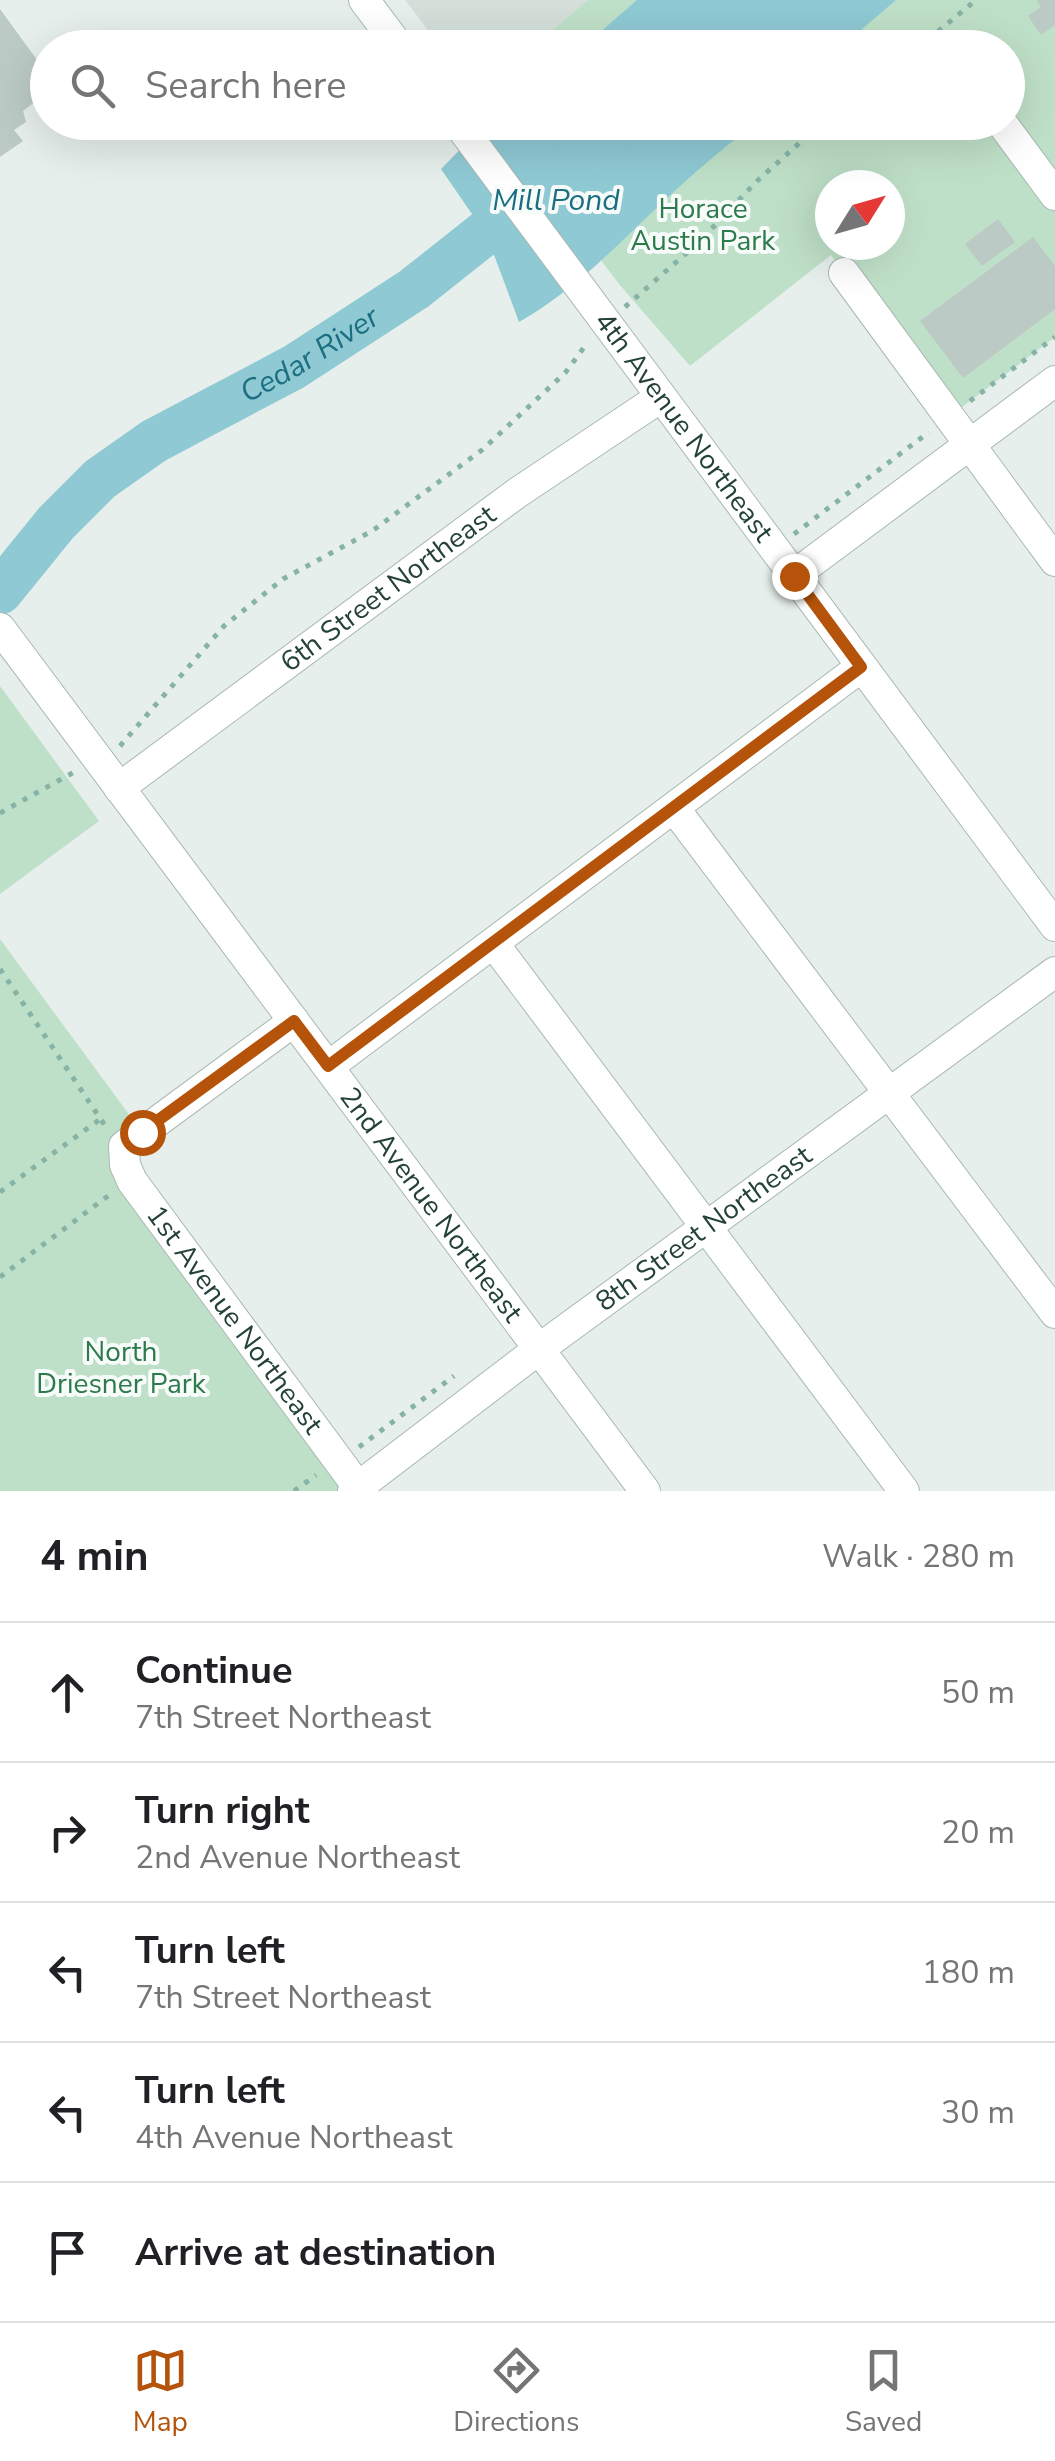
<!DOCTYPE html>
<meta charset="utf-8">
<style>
body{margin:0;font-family:"Nunito Sans",sans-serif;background:#f6f6f6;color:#202124}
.compass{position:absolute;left:815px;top:170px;width:90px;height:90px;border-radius:50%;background:#fff;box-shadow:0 10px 40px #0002;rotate:53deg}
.stop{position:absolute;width:30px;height:30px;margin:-22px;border:8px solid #b45309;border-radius:50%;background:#fff}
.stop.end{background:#b45309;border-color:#fff;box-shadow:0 2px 10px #0008}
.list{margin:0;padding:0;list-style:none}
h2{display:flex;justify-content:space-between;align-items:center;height:130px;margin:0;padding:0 40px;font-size:42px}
h2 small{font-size:32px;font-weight:400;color:#757577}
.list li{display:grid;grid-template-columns:65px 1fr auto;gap:30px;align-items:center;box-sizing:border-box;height:140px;padding:0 40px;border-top:2px solid #e0e0e0}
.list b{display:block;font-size:38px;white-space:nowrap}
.list p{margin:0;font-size:32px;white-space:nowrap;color:#757577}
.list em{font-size:32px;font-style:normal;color:#757577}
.icon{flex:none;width:55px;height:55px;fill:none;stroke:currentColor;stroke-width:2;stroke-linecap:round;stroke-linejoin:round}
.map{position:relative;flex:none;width:1055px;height:1491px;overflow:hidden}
.search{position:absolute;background:#fff;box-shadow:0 10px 40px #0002;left:30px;right:30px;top:30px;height:110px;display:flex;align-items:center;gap:25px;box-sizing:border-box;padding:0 35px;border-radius:55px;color:#757577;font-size:38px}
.sheet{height:830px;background:#fff}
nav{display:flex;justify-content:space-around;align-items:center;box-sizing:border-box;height:140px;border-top:2px solid #e0e0e0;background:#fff;font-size:28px;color:#757577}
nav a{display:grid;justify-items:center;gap:5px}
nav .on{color:#b45309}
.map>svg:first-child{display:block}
</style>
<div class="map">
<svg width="1055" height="1491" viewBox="0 0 1055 1491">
<rect width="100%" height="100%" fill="#e6efeb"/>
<!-- built -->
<path fill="#d4dfda" d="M405,0H588L533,48L441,47Z"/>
<!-- green -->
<path fill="#bfe0c8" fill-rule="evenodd" d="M588,0H1055V337L949,417L831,255L690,366L619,284L497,123L1008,122V48L533,47ZM830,185H890V245H830Z
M0,686L99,821L0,894Z
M0,939L142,1132L124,1146L353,1491H0Z"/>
<!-- water -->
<path fill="#8ec9d4" d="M637,0H896L841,47H583Z
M486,123H755C729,144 703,165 678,188C626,235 581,287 519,322L487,236L441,169Z"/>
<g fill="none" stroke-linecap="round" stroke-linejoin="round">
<!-- river -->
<path stroke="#8ec9d4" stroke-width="45" id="s1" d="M0,592L56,523L100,479L154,441L294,367L414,289L625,122"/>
</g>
<!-- building -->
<path fill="#bbcac4" d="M1036,0H1055V25L1041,35L1028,16L1041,7Z
M0,9L48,75V82L37,90L41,97L23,111L26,122L14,130L23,141L0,157Z
M998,219L1015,242L982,266L965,244Z
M1033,237L1055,266V309L963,378L920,321Z"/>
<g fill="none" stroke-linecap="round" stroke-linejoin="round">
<defs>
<g id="minor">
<path d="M364,0L400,48"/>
<path id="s2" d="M457,122L1055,926"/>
<path d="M1001,122L1055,195"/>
<path d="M844,273L1055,561"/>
<path d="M793,576L1055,381"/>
<path id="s3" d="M0,628L645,1491"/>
<path id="s4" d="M119,788L517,493L661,397"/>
<path d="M674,808L1055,1313"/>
<path d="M494,944L904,1491"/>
<path id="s5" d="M294,1021L124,1146L125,1165L132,1181L358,1487"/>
<path d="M329,1066L861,667"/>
<path id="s6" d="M353,1491L539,1349L1055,972"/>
</g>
</defs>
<!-- minor casing -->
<use href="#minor" stroke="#a8b8b2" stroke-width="32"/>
<!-- path -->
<path stroke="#86b3a5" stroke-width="5" stroke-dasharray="5 8" stroke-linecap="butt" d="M918,48L976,0
M625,307L698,243L757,181L823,122
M970,401L1055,337
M794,534L929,432
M120,746L224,626L283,579L372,531L482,450L565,373L588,342
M0,813L76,771
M0,969L108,1130
M0,1192L99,1120
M0,1277L112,1193
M359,1447L454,1376
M294,1491L316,1475"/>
<!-- minor -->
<use href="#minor" stroke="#fff" stroke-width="30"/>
</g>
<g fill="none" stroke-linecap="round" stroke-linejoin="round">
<!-- route -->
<path stroke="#b45309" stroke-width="12" d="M142,1132L294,1021L328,1066L861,667L794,576"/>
</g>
<g text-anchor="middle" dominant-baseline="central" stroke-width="8" stroke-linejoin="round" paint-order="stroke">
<!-- park labels -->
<g font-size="28" fill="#2d7a4b" stroke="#f7fbf9">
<text x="703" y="209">Horace<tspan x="703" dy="32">Austin Park</tspan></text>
<text x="121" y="1352">North<tspan x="121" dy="32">Driesner Park</tspan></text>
</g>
<!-- street labels -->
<g font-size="28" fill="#24423a" stroke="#f7fbf9">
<text stroke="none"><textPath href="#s2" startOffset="380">4th Avenue Northeast</textPath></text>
<text stroke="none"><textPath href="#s4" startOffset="335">6th Street Northeast</textPath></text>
<text stroke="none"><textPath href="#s3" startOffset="720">2nd Avenue Northeast</textPath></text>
<text stroke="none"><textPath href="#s6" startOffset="438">8th Street Northeast</textPath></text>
<text stroke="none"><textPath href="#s5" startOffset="420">1st Avenue Northeast</textPath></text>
</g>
<!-- water labels -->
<g font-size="30" font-style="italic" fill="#1c6f80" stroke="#f7fbf9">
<text x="556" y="200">Mill Pond</text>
<text stroke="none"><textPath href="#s1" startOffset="395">Cedar River</textPath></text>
</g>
</g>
</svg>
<svg class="compass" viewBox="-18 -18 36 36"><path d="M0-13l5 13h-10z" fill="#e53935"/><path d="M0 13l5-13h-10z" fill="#757577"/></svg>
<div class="stop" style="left:142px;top:1132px"></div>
<div class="stop end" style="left:794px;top:576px"></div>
<div class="search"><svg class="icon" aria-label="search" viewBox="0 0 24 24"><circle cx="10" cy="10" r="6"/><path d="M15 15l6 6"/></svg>Search here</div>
</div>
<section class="sheet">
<h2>4 min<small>Walk · 280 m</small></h2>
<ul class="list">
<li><svg class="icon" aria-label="ahead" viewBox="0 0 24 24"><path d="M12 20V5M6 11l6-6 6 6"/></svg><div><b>Continue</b><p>7th Street Northeast</p></div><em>50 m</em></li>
<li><svg class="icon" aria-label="right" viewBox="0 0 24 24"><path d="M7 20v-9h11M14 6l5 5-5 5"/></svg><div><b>Turn right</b><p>2nd Avenue Northeast</p></div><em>20 m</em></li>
<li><svg class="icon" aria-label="left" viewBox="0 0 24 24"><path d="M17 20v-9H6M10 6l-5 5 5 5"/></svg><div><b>Turn left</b><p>7th Street Northeast</p></div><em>180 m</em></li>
<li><svg class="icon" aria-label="left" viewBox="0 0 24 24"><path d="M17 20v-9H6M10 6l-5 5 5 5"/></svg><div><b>Turn left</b><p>4th Avenue Northeast</p></div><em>30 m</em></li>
<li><svg class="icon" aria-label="arrive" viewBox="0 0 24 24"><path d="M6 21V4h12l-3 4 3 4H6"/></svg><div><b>Arrive at destination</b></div></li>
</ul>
</section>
<nav>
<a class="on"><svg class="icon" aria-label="map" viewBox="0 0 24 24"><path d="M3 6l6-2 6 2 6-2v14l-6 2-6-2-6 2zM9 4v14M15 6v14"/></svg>Map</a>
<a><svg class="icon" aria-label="directions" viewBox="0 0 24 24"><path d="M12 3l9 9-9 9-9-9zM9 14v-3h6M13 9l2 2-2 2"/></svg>Directions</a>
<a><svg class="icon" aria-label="saved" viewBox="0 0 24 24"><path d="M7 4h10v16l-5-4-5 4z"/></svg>Saved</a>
</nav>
